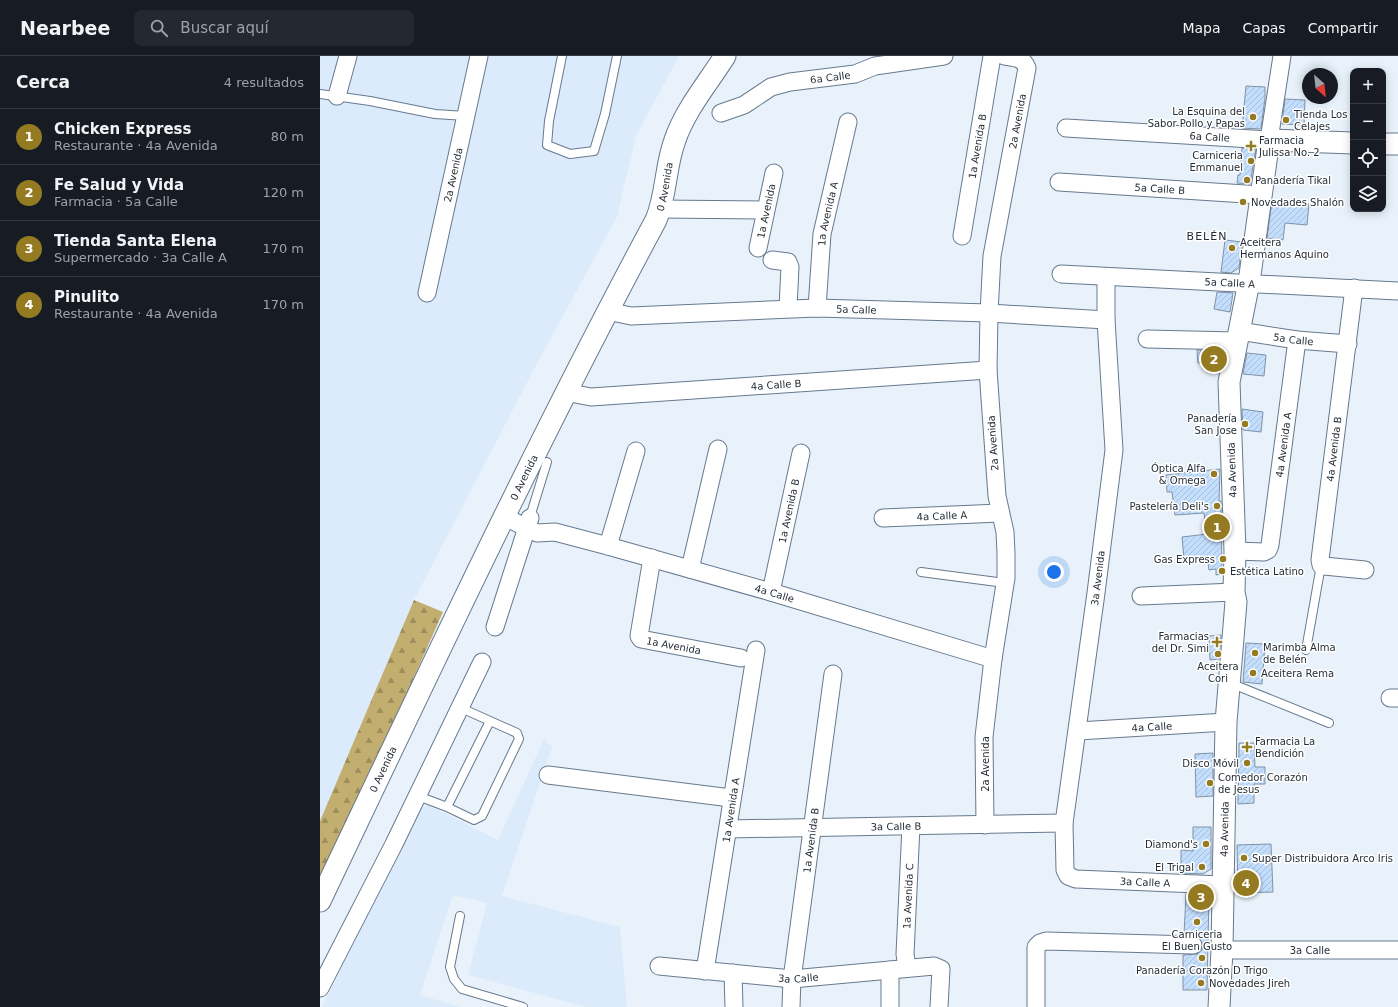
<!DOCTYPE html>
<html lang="es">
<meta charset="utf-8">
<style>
body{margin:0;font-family:"DejaVu Sans",sans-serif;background:#242831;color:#f1f3f6}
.controls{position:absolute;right:12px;top:12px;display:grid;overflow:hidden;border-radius:8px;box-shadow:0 2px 10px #0003}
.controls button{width:36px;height:36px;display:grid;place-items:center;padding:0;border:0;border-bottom:1px solid #363941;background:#171b24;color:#f1f3f6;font:20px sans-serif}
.compass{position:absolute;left:982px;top:12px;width:36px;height:36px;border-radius:50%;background:#171b24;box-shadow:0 2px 10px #0003;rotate:153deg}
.you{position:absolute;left:734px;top:516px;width:14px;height:14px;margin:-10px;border:3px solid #fff;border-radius:50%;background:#1a73e8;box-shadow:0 0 0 6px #1a73e833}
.badge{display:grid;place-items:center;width:26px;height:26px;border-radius:50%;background:#947b22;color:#fff;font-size:13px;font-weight:700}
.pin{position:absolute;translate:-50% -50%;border:2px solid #fff;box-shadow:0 1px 4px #0006}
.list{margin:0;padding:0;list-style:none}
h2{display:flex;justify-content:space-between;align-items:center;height:52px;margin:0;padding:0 16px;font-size:17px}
h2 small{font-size:13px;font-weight:400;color:#9ea1a6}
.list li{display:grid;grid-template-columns:26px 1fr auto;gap:12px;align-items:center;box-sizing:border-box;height:56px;padding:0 16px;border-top:1px solid #363941}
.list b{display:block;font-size:15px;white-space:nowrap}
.list p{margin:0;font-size:13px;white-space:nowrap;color:#9ea1a6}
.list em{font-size:13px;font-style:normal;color:#9ea1a6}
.icon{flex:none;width:22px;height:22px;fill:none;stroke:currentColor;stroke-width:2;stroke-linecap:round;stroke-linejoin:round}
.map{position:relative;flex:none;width:1078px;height:951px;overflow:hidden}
header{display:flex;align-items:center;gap:24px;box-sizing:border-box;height:56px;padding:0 20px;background:#171b24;border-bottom:1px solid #363941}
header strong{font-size:19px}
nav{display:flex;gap:22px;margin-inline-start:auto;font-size:14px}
.search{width:280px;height:36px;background:#242831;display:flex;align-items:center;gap:10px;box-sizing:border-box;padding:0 14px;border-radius:8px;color:#9ea1a6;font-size:15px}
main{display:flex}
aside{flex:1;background:#171b24}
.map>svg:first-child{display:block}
</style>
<header>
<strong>Nearbee</strong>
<div class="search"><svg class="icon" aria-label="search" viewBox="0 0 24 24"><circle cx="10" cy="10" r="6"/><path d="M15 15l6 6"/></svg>Buscar aquí</div>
<nav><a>Mapa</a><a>Capas</a><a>Compartir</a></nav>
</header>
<main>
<aside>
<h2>Cerca<small>4 resultados</small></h2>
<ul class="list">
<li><span class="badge">1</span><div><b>Chicken Express</b><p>Restaurante · 4a Avenida</p></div><em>80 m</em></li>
<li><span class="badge">2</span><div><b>Fe Salud y Vida</b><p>Farmacia · 5a Calle</p></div><em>120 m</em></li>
<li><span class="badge">3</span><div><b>Tienda Santa Elena</b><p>Supermercado · 3a Calle A</p></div><em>170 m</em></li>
<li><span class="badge">4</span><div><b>Pinulito</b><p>Restaurante · 4a Avenida</p></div><em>170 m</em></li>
</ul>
</aside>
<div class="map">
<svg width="1078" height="951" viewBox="0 0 1078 951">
<defs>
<pattern id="forest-firs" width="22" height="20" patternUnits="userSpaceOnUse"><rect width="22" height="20" fill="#c2ae6f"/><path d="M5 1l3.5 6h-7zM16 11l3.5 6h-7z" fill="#9d8e5c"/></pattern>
<pattern id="building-hatch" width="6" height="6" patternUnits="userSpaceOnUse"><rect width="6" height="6" fill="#c3defd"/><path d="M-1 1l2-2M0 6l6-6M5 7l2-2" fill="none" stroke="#a7bfd9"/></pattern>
</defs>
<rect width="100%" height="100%" fill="#e9f2fb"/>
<!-- built -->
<path fill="#dbebfc" d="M0,0H359L316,80L297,161L213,315L94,544L0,765Z
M224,683L232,691L182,840L300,871L307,951H266L148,919L167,847L133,839L100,939L140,951H2L99,753L108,749L178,784Z"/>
<!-- forest -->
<path fill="url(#forest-firs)" d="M94,544L123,556L37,749L0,822V765Z"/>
<!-- building -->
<path fill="url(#building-hatch)" stroke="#7f92a8" d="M926,30L945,31V42L941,72L939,73L922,72Z
M965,43L985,44L984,69L962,68Z
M922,92L936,93L930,128L917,127L918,119H920Z
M952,145L989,148L987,169L965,167L963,184L947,182Z
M905,184L922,186L919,212L911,217L901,216Z
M897,236L913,237L910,256L894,253Z
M877,294L898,295V307H878Z
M927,297L946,299L944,320L923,318Z
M922,353L943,356L941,376L923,374Z
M900,413L899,445H901V449L902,518L896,519V513L889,514L887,501L864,503L862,481L887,478L884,457L855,459L852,436H847L846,419Z
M901,579L899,603L890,604L889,580Z
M926,587L945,588L942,628L923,626Z
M919,687H934L935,711H945V728H934V747L918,748Z
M893,697V740L876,741L875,698Z
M873,771H891V813L883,818L861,817V794L873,795Z
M951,788L953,836L918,837L917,789Z
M866,838H889L887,934H863V899L877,898L882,894L883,889L878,880L864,879Z"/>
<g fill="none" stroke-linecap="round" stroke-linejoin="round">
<defs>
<path id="service" d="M242,0L229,65L227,89L250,98L274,95L285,58L297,0
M0,38L50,45L115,58L146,60
M210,461L227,406
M601,516L685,527
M986,594L1001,509
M910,627L1009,667
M141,652L197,677L199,683L162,760L154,764L127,751L170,665
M98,740L127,751
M140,860L130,911L134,923L142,933L203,951"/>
<g id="minor">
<path d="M17,40L28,0"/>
<path id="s1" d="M401,57L424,49L451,31L470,26L535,18L555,10L624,0"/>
<path id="s2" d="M746,72L949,84L962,0"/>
<path id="s3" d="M739,126L941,139"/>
<path d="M340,153L445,154"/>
<path id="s4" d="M642,180L672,0"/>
<path id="s5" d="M438,192L454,117"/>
<path d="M452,204L468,206L470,211L468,252"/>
<path id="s6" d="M741,218L1078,235"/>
<path id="s7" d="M786,221V264L794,394L776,537L744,767L745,814L748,820L756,823L902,829"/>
<path d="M1034,232L1000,504L1001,509L1004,510L1045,514"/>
<path id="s8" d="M107,237L159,0"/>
<path id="s9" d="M497,252L502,178L528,66"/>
<path id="s10" d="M287,255L311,260L497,252L669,257L786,264"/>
<path id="s11" d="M919,275L977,284L1028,288"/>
<path d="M827,283L916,285"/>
<path id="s12" d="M245,336L271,341L668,314"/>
<path id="s13" d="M183,460L217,477L235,476L288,490L451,536L673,603"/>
<path id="s14" d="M563,462L680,457"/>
<path d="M288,490L316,395"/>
<path id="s15" d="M915,495L944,496L948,494L950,489L977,284"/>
<path id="s16" d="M332,502L319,580L321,583L421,602"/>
<path d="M370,513L398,393"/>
<path id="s17" d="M451,536L481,397"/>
<path d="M821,540L914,536"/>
<path d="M175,571L210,462"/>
<path d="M1070,642H1078"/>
<path id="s18" d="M758,675L906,666"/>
<path d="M228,719L411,742"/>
<path id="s19" d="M665,769L664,681L673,603L686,522V497L685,476L677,440L668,314L669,257L672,200L707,12C703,1 694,2 684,0"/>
<path id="s20" d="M408,773L744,767"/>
<path id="s21" d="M902,894H1078"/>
<path id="s22" d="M339,910L472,923L614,910L621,913L619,951"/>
<path id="s23" d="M587,911L585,898L591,770"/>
<path id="s24" d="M385,915C403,808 418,701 436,594"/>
<path d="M413,917L414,951"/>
<path d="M0,932L74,788L162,606"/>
<path id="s25" d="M471,951L472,923L513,618"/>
<path d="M570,951V914"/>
<path d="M716,951V891L720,887L726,885L873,889"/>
</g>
<g id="tertiary">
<path d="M1063,88H1078"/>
<path id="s26" d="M0,845C109,616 216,387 336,164C347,138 345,110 355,84C365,54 388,27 405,0"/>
<path id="s27" d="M899,951L902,894L906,666L916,546L914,536L915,495L909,326L929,226L949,84L1033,87"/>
</g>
</defs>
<!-- service casing -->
<use href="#service" stroke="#66798e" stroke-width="10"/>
<!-- minor casing -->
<use href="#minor" stroke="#66798e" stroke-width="19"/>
<!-- tertiary casing -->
<use href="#tertiary" stroke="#66798e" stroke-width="23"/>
<!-- service -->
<use href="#service" stroke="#fff" stroke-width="8"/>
<!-- minor -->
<use href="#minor" stroke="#fff" stroke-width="17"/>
<!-- tertiary -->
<use href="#tertiary" stroke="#fff" stroke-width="21"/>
</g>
<!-- markers -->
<g fill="#947b22" stroke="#fff" stroke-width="1.5">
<circle cx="933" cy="61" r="4"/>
<circle cx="966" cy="64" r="4"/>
<path d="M929 84h4v4h4v4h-4v4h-4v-4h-4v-4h4z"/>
<circle cx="931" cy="105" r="4"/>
<circle cx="927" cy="124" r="4"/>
<circle cx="923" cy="146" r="4"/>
<circle cx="912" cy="192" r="4"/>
<circle cx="925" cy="368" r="4"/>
<circle cx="894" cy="418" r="4"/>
<circle cx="897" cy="450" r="4"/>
<circle cx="903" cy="503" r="4"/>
<circle cx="902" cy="515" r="4"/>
<path d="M895 580h4v4h4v4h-4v4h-4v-4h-4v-4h4z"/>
<circle cx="935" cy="597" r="4"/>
<circle cx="898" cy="598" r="4"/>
<circle cx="933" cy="617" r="4"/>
<path d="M925 685h4v4h4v4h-4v4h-4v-4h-4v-4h4z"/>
<circle cx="927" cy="707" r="4"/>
<circle cx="890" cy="727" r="4"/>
<circle cx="886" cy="788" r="4"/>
<circle cx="924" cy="802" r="4"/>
<circle cx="882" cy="811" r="4"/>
<circle cx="877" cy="866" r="4"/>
<circle cx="882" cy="902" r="4"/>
<circle cx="881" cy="927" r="4"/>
</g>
<g text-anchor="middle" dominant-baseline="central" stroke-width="3" stroke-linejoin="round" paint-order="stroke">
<!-- street labels -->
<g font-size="10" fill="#252d36" stroke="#fff">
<text stroke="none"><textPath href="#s1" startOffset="117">6a Calle</textPath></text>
<text stroke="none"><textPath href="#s19" startOffset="709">2a Avenida</textPath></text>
<text stroke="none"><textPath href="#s2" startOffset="144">6a Calle</textPath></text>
<text stroke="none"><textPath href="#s4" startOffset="91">1a Avenida B</textPath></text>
<text stroke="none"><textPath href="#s8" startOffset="121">2a Avenida</textPath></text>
<text stroke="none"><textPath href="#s26" startOffset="794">0 Avenida</textPath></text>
<text stroke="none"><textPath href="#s3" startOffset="101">5a Calle B</textPath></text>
<text stroke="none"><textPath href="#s5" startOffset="38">1a Avenida</textPath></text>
<text stroke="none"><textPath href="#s9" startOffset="95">1a Avenida A</textPath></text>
<text stroke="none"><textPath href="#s6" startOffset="169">5a Calle A</textPath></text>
<text stroke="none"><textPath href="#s10" startOffset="250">5a Calle</textPath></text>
<text stroke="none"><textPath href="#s11" startOffset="55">5a Calle</textPath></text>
<text stroke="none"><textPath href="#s12" startOffset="212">4a Calle B</textPath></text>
<text transform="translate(673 387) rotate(-94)">2a Avenida</text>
<text stroke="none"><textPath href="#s15" startOffset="140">4a Avenida A</textPath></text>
<text transform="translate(1014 393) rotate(-83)">4a Avenida B</text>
<text transform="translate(912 414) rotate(-92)">4a Avenida</text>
<text stroke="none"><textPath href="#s26" startOffset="470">0 Avenida</textPath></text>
<text stroke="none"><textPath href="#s17" startOffset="83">1a Avenida B</textPath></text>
<text stroke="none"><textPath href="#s14" startOffset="59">4a Calle A</textPath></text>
<text transform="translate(778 522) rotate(-83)">3a Avenida</text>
<text stroke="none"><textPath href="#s13" startOffset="284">4a Calle</textPath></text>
<text stroke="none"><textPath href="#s16" startOffset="116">1a Avenida</textPath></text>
<text stroke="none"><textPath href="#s18" startOffset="74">4a Calle</textPath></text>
<text transform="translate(665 708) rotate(-90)">2a Avenida</text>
<text stroke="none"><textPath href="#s26" startOffset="146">0 Avenida</textPath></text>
<text stroke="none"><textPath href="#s24" startOffset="163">1a Avenida A</textPath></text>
<text stroke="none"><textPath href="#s20" startOffset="168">3a Calle B</textPath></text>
<text stroke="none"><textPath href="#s27" startOffset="178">4a Avenida</textPath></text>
<text stroke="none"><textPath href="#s25" startOffset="168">1a Avenida B</textPath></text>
<text stroke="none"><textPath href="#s7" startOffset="681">3a Calle A</textPath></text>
<text stroke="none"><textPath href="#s23" startOffset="71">1a Avenida C</textPath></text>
<text stroke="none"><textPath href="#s21" startOffset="88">3a Calle</textPath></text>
<text stroke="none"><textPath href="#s22" startOffset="140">3a Calle</textPath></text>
</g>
<!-- poi labels -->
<g font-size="10" fill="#252d36" stroke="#fff" text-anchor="start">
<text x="925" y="55" text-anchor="end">La Esquina del<tspan x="925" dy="12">Sabor Pollo y Papas</tspan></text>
<text x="974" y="58">Tienda Los<tspan x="974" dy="12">Celajes</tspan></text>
<text x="939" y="84">Farmacia<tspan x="939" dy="12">Julissa No. 2</tspan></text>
<text x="923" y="99" text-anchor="end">Carniceria<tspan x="923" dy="12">Emmanuel</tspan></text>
<text x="935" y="124">Panadería Tikal</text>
<text x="931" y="146">Novedades Shalón</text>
<text x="920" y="186">Aceitera<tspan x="920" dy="12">Hermanos Aquino</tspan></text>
<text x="917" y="362" text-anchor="end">Panadería<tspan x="917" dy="12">San Jose</tspan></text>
<text x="886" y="412" text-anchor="end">Óptica Alfa<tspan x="886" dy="12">&amp; Omega</tspan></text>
<text x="889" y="450" text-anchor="end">Pastelería Deli's</text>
<text x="895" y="503" text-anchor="end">Gas Express</text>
<text x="910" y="515">Estética Latino</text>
<text x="889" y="580" text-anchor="end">Farmacias<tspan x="889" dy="12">del Dr. Simi</tspan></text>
<text x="943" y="591">Marimba Alma<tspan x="943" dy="12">de Belén</tspan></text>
<text x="898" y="610" text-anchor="middle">Aceitera<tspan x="898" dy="12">Cori</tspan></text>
<text x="941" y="617">Aceitera Rema</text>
<text x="935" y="685">Farmacia La<tspan x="935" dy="12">Bendición</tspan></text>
<text x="919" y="707" text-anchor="end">Disco Móvil</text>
<text x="898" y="721">Comedor Corazón<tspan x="898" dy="12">de Jesus</tspan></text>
<text x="878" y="788" text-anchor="end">Diamond's</text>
<text x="932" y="802">Super Distribuidora Arco Iris</text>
<text x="874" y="811" text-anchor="end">El Trigal</text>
<text x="877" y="878" text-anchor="middle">Carniceria<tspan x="877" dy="12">El Buen Gusto</tspan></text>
<text x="882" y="914" text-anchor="middle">Panadería Corazón D Trigo</text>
<text x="889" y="927">Novedades Jireh</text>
</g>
<!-- neighbourhood labels -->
<g font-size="11" letter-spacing="1" fill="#252d36" stroke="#fff">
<text x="887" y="180">BELÉN</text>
</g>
</g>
</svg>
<div class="controls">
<button>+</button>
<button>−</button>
<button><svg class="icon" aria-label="locate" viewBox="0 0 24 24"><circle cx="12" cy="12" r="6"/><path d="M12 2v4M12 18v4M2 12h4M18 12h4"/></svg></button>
<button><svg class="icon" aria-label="layers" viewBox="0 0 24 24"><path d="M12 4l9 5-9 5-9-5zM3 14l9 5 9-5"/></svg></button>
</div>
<svg class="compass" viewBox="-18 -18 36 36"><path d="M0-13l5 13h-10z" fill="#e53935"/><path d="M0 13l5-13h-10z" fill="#9ea1a6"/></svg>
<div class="you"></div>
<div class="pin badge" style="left:897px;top:471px">1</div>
<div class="pin badge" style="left:894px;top:303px">2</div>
<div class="pin badge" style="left:881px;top:841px">3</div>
<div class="pin badge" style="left:926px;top:827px">4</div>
</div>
</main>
